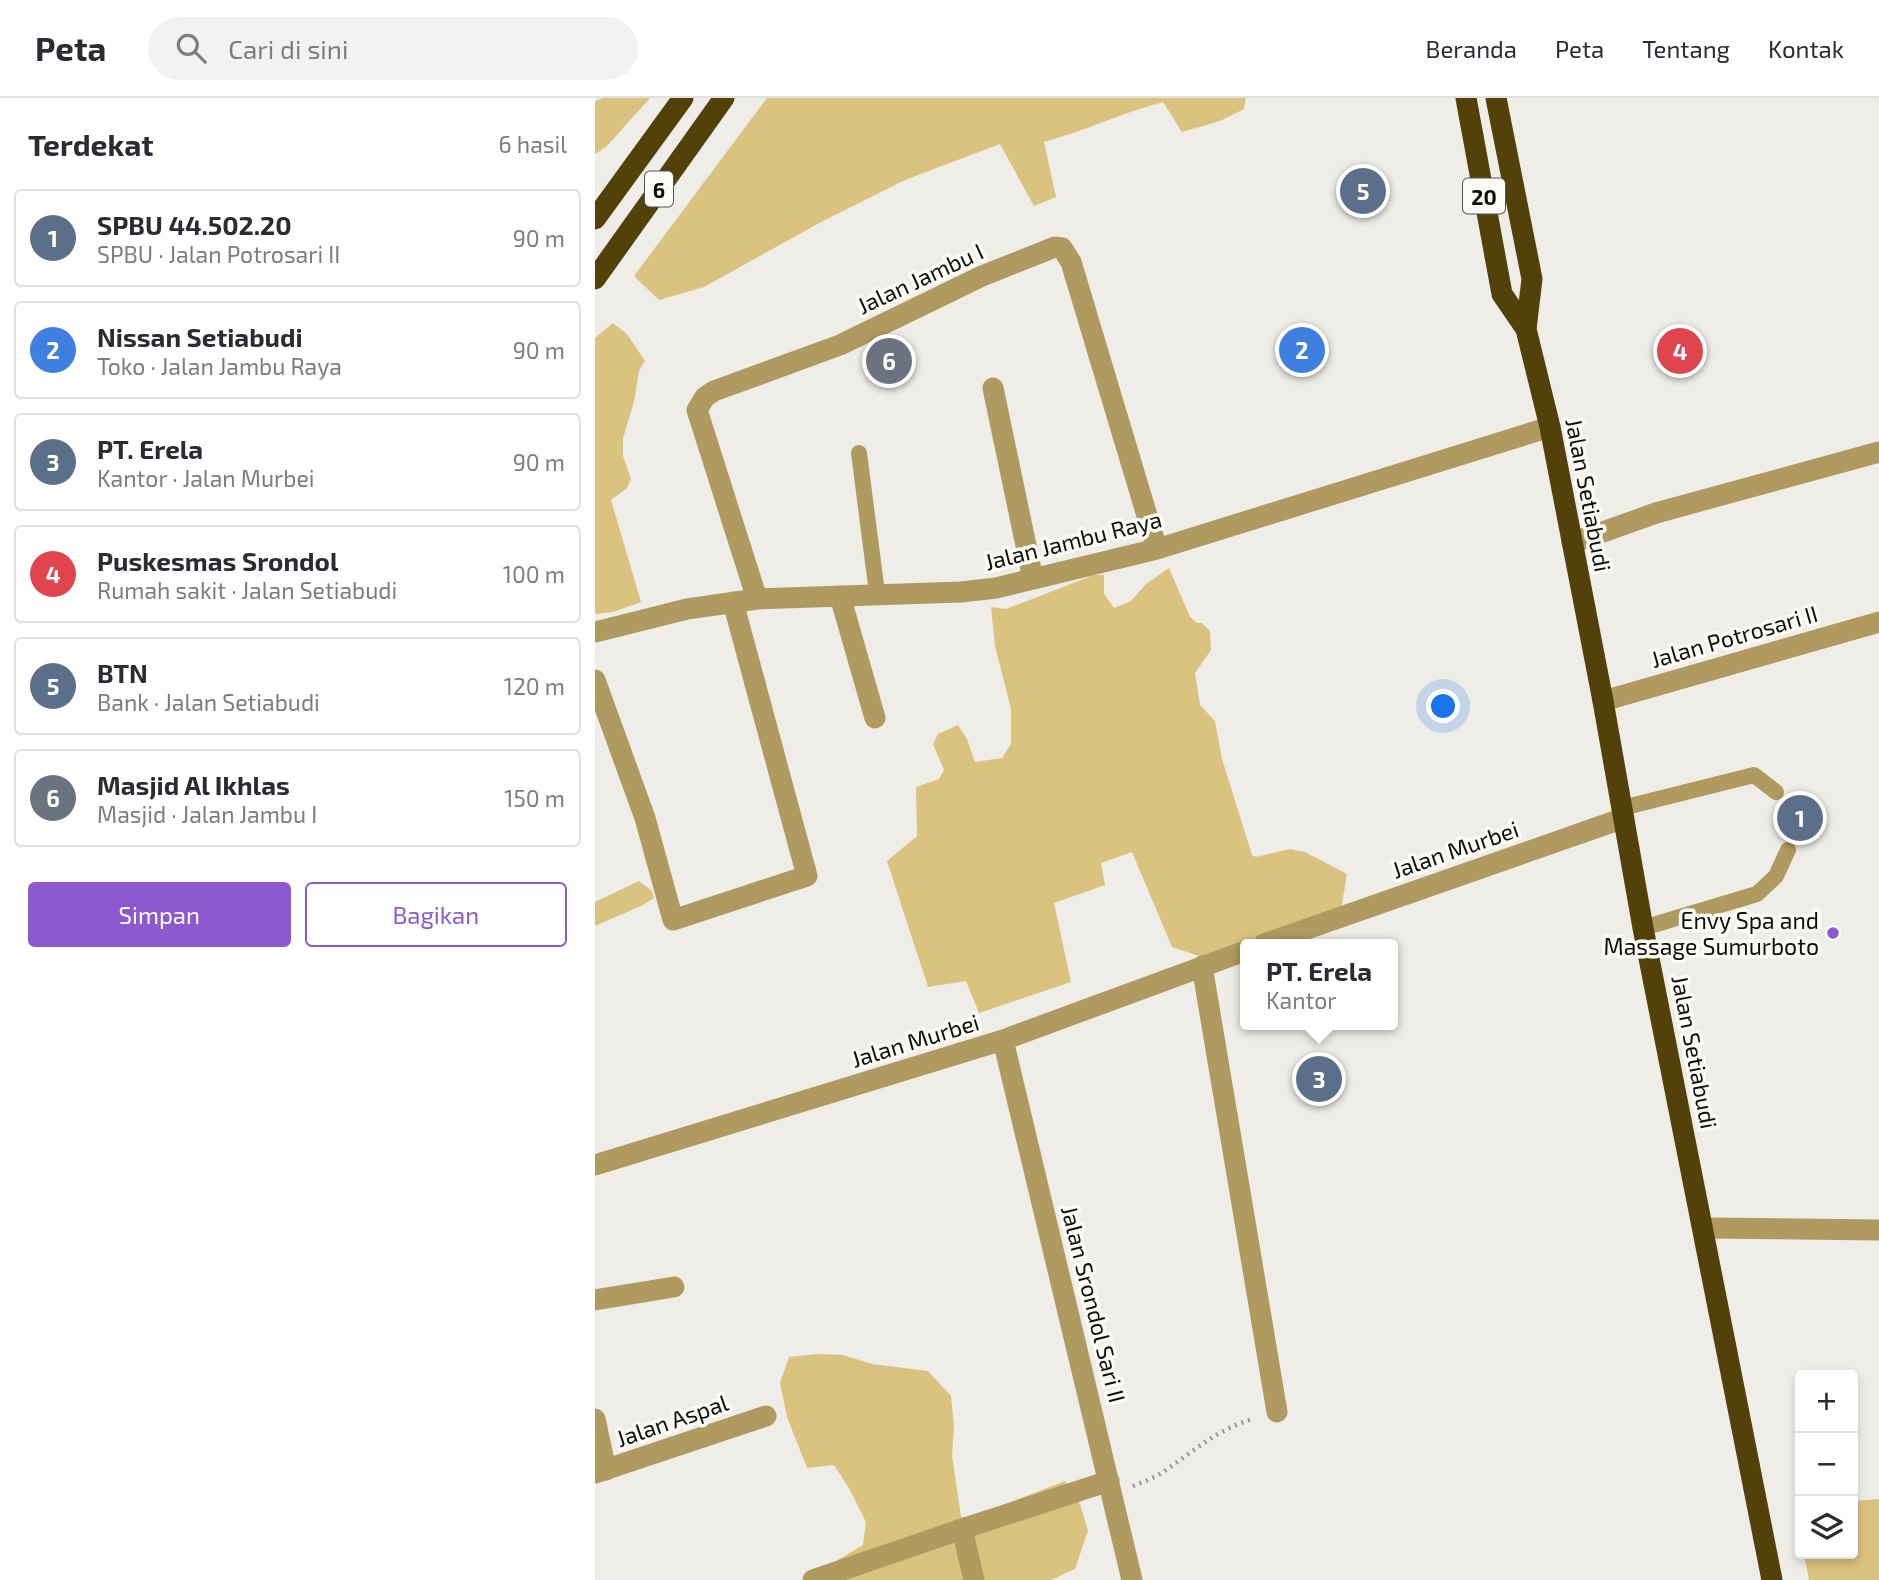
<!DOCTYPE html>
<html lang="id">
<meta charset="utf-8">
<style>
body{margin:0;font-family:"Exo 2",sans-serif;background:#f2f2f3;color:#2b2b33}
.controls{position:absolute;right:21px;bottom:21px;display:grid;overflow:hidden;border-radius:7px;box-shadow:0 4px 10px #0003}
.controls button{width:63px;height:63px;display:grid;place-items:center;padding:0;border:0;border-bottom:2px solid #e1e1e2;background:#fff;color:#2b2b33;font:35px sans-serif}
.you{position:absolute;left:849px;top:609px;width:24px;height:24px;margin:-18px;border:5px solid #fff;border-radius:50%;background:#1a73e8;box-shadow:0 0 0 10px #1a73e833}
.badge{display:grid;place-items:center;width:46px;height:46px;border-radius:50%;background:#8c59d1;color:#fff;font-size:23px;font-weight:700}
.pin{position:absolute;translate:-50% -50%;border:4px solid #fff;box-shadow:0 2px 7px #0006}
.popup{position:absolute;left:645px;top:841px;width:158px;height:91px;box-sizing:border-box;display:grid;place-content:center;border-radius:7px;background:#fff;filter:drop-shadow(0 2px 5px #0005);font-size:23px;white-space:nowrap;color:#7c7c81}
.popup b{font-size:26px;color:#2b2b33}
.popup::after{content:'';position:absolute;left:50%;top:100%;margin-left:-14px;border:14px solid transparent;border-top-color:#fff}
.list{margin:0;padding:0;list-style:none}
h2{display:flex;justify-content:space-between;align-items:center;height:91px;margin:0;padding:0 28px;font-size:30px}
h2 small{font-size:23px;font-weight:400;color:#7c7c81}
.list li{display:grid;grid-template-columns:46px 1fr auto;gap:21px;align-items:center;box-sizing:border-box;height:98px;margin:0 14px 14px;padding:0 14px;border:2px solid #e1e1e2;border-radius:7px}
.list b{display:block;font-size:26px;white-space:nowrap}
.list p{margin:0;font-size:23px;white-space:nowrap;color:#7c7c81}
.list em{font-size:23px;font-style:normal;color:#7c7c81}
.actions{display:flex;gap:14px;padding:21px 28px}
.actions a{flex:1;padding:16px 0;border:2px solid #8c59d1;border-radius:7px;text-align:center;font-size:24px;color:#8c59d1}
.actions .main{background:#8c59d1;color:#fff}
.icon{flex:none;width:38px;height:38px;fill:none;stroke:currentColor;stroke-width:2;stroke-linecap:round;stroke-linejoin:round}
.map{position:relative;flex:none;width:1284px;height:1482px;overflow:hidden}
header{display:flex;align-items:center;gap:42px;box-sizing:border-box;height:98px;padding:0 35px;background:#fff;border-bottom:2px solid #e1e1e2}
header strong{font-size:33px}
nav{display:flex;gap:38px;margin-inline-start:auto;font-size:24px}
.search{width:490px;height:63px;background:#f2f2f3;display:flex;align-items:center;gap:18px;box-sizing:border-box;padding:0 24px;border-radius:38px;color:#7c7c81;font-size:26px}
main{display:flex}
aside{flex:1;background:#fff}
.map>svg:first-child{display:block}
</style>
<header>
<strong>Peta</strong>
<div class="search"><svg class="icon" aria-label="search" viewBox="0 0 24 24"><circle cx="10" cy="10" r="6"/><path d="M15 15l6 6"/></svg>Cari di sini</div>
<nav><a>Beranda</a><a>Peta</a><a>Tentang</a><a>Kontak</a></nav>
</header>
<main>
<aside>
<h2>Terdekat<small>6 hasil</small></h2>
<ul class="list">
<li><span class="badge" style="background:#5c6f8a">1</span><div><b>SPBU 44.502.20</b><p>SPBU · Jalan Potrosari II</p></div><em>90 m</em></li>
<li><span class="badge" style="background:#3f7fe0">2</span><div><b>Nissan Setiabudi</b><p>Toko · Jalan Jambu Raya</p></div><em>90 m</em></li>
<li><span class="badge" style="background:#5c6f8a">3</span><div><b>PT. Erela</b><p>Kantor · Jalan Murbei</p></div><em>90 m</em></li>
<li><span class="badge" style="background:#e0444e">4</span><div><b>Puskesmas Srondol</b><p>Rumah sakit · Jalan Setiabudi</p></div><em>100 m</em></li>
<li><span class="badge" style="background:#5c6f8a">5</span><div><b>BTN</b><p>Bank · Jalan Setiabudi</p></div><em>120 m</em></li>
<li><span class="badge" style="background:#6b7280">6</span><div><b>Masjid Al Ikhlas</b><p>Masjid · Jalan Jambu I</p></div><em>150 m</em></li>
</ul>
<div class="actions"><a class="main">Simpan</a><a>Bagikan</a></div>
</aside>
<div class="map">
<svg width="1284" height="1482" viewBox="0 0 1284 1482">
<rect width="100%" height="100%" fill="#eeede8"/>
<!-- green -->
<path fill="#dac27f" d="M8,0H55L11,49L0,56V3Z
M172,0H651L649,11L625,23L587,34L568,4C527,15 489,33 449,44L461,99L439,108L405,46L310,82L228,123L109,189L64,202L39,178Z
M18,225L32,236L50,263L44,273L39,304L28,340V358L36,381L32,390L16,402L46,504L18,514L0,516V240Z
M574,470L595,519L602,525H607L615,533L616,552L600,575L605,607L620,623L627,661L657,757L661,759L695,751L710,754L752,776L744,824L695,846H650L622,864L577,849L537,754L506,765L510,787L459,805L476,884L384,915L371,883L333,889L292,763L322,738L321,689L344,681L349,672L338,646L343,636L363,627L372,641L380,664L407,660L416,646V611L400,548L396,509L411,511L499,477H509V496L519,510L536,503L551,486Z
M44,783L57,793L59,800L46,808L0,828V804Z
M223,1256L248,1257L277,1266L333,1273L356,1298L359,1329L357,1357L366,1419L384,1420L416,1404L470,1383L485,1406L493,1433L480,1471L456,1482H209L268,1447L271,1424L255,1392L239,1367L212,1370L192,1319L185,1285L194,1259Z
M1284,1401V1482H1214L1209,1456H1258V1403Z"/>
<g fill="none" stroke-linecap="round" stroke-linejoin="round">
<!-- path -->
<path stroke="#989794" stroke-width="4.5" stroke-dasharray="2 5" stroke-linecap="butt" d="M538,1388C548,1384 559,1380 568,1374C598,1354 622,1331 658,1321"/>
<!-- lane -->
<path stroke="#af9a5f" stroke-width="16" d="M264,355L282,495
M1027,710L1159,677L1181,694
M1048,830L1162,796L1181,778L1193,752"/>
<!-- street -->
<path stroke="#af9a5f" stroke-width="21" d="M398,290L438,481
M977,445L1061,415L1284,354
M245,498L280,620
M162,501L102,312L110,299L119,293L245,247L387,178L460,149L467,150L476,164L562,451
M0,534L92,511L162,501L366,494L401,490L562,451L955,329
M0,582L50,720L78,822L212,778L138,504
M1008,603L1284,524
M669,846L1029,720
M607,868L682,1314
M408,942L537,1482
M0,1067L408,942L650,853
M1109,1130L1284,1132
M0,1202L79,1189
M0,1321L11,1372
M0,1375L171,1318
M367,1431L514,1383
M218,1482L367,1431L379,1482"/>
<!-- highway -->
<path stroke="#524109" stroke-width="21" d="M871,0L907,196L931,231L955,329L1008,603L1048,830L1177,1482
M901,0L937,181L931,231
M0,121L88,0
M0,181L129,0"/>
</g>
<!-- markers -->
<circle fill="#8c59d1" stroke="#fcfaf5" stroke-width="2.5" cx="1238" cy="835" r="7"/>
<g text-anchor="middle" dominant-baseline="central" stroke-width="7" stroke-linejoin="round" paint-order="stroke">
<!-- shield labels -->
<g fill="#fcfaf5" stroke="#565553" stroke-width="2">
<rect x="50" y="73.5" width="28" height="35" rx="5"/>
<rect x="868" y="80.5" width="42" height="35" rx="5"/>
</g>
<g font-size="21" font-weight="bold" fill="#0f0e0d">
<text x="64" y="91">6</text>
<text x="889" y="98">20</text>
</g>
<!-- street labels -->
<g font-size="23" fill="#0f0e0d" stroke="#fcfaf5">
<text transform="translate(325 180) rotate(-25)">Jalan Jambu I</text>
<text transform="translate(994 397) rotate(79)">Jalan Setiabudi</text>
<text transform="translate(478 442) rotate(-14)">Jalan Jambu Raya</text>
<text transform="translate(1139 538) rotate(-16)">Jalan Potrosari II</text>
<text transform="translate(860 751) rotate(-19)">Jalan Murbei</text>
<text transform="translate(320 942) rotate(-17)">Jalan Murbei</text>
<text transform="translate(1100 954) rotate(79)">Jalan Setiabudi</text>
<text transform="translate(499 1206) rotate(76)">Jalan Srondol Sari II</text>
<text transform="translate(77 1322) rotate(-19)">Jalan Aspal</text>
</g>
<!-- poi labels -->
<g font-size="23" fill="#0f0e0d" stroke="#fcfaf5" text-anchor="end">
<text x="1224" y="822">Envy Spa and<tspan x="1224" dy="26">Massage Sumurboto</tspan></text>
</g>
</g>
</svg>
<div class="controls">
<button>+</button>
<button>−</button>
<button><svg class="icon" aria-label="layers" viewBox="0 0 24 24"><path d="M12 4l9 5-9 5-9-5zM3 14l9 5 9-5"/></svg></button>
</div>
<div class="you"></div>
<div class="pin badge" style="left:1205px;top:720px;background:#5c6f8a">1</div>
<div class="pin badge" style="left:707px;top:252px;background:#3f7fe0">2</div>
<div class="pin badge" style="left:724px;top:981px;background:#5c6f8a">3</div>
<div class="popup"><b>PT. Erela</b>Kantor</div>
<div class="pin badge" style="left:1085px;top:253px;background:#e0444e">4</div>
<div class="pin badge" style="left:768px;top:93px;background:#5c6f8a">5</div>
<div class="pin badge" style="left:294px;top:263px;background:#6b7280">6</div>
</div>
</main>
